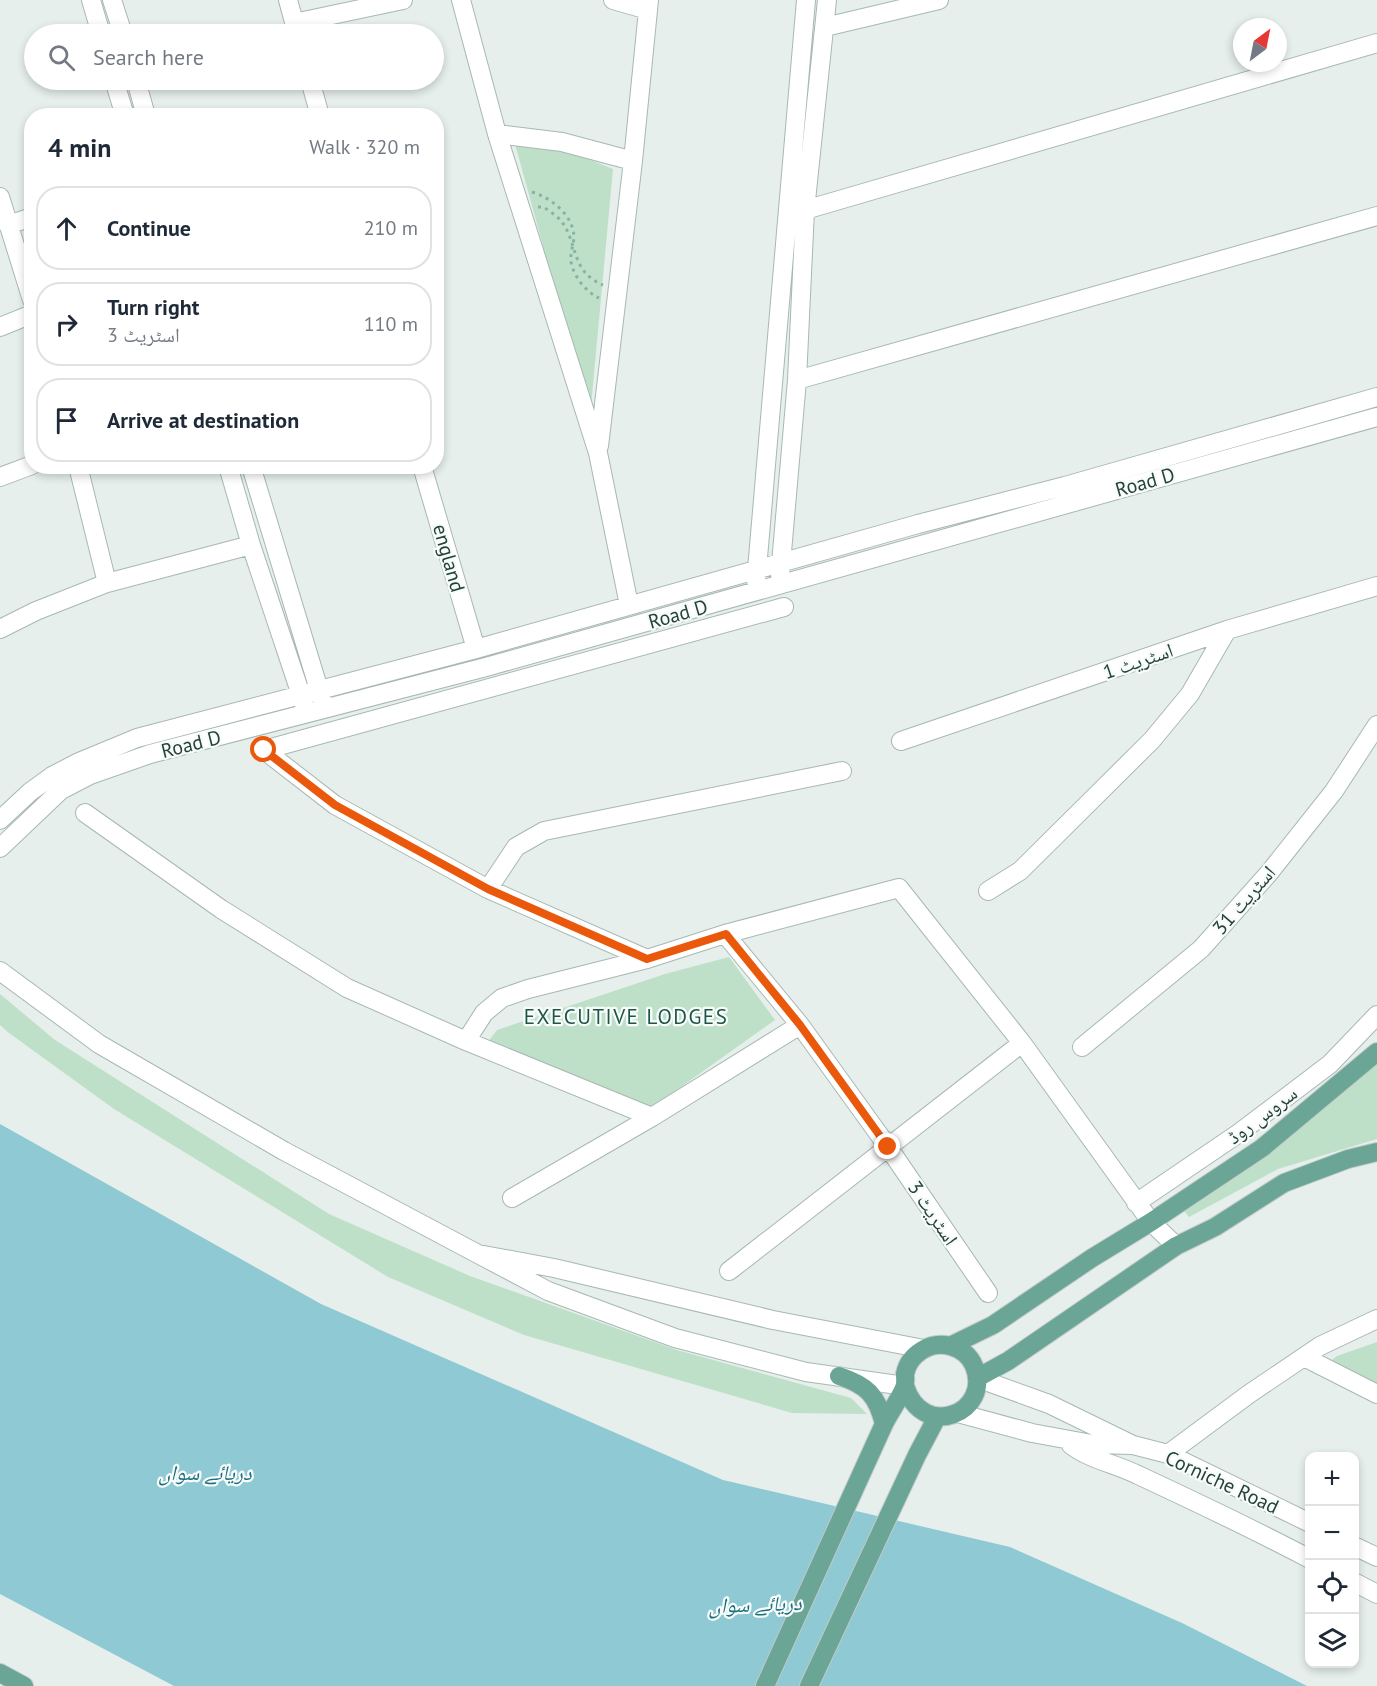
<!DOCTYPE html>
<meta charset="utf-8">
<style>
body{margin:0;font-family:"PT Sans","Noto Naskh Arabic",sans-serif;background:#f6f6f7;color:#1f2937}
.controls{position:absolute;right:18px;bottom:18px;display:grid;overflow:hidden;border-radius:12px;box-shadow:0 3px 9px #0003}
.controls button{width:54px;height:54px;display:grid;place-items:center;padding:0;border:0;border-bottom:2px solid #e0e1e3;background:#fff;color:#1f2937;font:30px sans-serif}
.compass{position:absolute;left:1233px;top:18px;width:54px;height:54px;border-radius:50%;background:#fff;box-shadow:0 3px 9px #0003;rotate:32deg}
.stop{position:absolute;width:18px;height:18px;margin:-14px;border:4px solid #ea580c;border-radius:50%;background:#fff}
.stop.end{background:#ea580c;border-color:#fff;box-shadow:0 2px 6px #0008}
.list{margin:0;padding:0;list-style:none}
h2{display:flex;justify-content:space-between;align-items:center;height:78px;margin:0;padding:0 24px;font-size:26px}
h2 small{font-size:20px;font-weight:400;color:#747a83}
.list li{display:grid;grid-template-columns:39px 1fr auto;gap:18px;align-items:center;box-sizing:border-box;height:84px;margin:0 12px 12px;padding:0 12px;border:2px solid #e0e1e3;border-radius:24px}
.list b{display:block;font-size:22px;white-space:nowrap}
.list p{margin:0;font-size:20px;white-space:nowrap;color:#747a83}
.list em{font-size:20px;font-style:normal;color:#747a83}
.icon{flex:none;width:33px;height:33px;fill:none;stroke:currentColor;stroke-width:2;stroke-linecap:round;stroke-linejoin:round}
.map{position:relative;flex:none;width:1377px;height:1686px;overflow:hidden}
.search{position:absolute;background:#fff;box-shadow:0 3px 9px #0003;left:24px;top:24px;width:420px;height:66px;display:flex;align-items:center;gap:15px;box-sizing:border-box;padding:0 21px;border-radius:33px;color:#747a83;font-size:22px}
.panel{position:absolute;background:#fff;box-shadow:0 3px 9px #0003;left:24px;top:108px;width:420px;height:366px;border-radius:24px}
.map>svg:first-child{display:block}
</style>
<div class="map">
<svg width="1377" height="1686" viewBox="0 0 1377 1686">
<rect width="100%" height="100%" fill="#e6efeb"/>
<!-- green -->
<path fill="#bfe0c8" d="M515,144L571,152L613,169L590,417Z
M729,957L775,1020L650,1109L487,1043L497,1030L665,974Z
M0,994L55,1040L329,1214L470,1276L677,1350L851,1398L867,1414L792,1413L524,1335L388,1277L114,1109L9,1033L0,1025Z
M1377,1062V1139L1278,1169L1189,1217L1182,1208L1307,1123Z
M1377,1342V1389L1327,1364L1337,1356Z"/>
<!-- water -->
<path fill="#8ec9d4" d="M0,1124L321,1304L723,1480L1010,1547L1182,1623L1307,1686H174L0,1594Z"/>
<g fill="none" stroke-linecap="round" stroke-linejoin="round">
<defs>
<path id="minor" d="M91,0L101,34
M112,0L123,34
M288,0L297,33
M461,0L497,134L598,453L629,605
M613,0L648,10
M294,23L403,0
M825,27L939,0
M114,80L125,116
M136,80L146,116
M310,80L320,116
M497,134L562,142L633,161
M0,197L32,300
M805,210L1377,43
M8,225L32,217
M0,327L32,314
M797,380L1377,216
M599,446L633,161L649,0
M78,466L107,583
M228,466L251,545L305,707
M251,466L323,703
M422,466L476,649
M0,477L32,465
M780,575L797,380L805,210L827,0
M756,581L806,0
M0,629L36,611L107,583L251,545
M901,741L1227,630L1377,586
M264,750L784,607
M264,750L335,805L488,889L647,959
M85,813L221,909L347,988L466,1041L652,1117
M0,820L30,792L52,776L79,762L137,738L476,649L918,524L1065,486L1377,397
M0,848L61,790L90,775L150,754L486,667L1377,417
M488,889L516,847L544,831L842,771
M988,891L1020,871L1152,740L1190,694L1227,630
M725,934L800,1025L888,1147L988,1293
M0,971L99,1044L284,1151L478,1254
M466,1041L484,1013L502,998L528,989L647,959L725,934L899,888L1022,1043L1151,1222L1176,1246
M1082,1047L1201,949L1269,873L1334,791L1377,725
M512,1198L652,1117L800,1025
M1136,1203L1239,1133L1330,1064L1377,1015
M729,1271L1022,1043
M1304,1357L1377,1394
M905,1386L806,1372L675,1338L548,1291L478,1254L554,1268L773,1320L924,1349
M958,1413L1032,1433L1092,1444L1133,1445L1049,1404L977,1378
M1071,1445C1091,1460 1116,1464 1138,1475C1196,1502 1253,1529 1310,1559
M1133,1445L1168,1454L1310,1523
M1168,1454L1249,1394L1320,1346L1377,1319
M1354,1546L1377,1557
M1354,1582L1377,1594"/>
<path id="major" d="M950,1346L993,1325L1092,1258L1151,1222L1262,1148L1377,1052
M839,1376C867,1385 877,1395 884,1424
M977,1378L1008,1361L1176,1246L1215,1227L1284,1183L1348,1159L1377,1152
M0,1673L24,1686
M765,1686L884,1424C890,1412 899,1400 904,1388C906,1383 905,1379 905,1374C909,1354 930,1341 950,1346C961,1349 970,1356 974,1366C993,1412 923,1442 905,1386
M809,1686L917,1455L937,1417"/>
</defs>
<!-- minor casing -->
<use href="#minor" stroke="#a8b8b2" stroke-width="20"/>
<!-- major casing -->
<use href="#major" stroke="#c2cac8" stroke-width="20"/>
<!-- path -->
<path stroke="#86b3a5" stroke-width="3" stroke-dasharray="3 4.5" stroke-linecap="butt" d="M532,192C552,198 574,216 574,238C573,246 570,254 571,262C574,277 586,292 599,298
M538,207H543C550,211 557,216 562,222C578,244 571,272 603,285"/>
<!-- minor -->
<use href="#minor" stroke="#fff" stroke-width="18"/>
<!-- major -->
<use href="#major" stroke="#6aa596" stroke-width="18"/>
</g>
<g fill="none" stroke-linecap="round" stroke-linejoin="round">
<!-- route -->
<path stroke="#ea580c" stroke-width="8" d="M264,750L335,805L488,889L647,959L726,934L800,1025L888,1147"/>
</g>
<g text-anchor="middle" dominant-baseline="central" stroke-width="4.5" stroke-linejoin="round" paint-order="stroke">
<!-- street labels -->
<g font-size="20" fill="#24423a" stroke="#f7fbf9">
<text transform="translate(1145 482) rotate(-16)">Road D</text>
<text transform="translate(449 558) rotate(74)">england</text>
<text transform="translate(678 614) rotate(-16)">Road D</text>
<text transform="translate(1138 661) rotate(-19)">اسٹریٹ 1</text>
<text transform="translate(191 744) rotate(-14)">Road D</text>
<text transform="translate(1244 900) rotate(-49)">اسٹریٹ 31</text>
<text transform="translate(1262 1115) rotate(-37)">سروس روڈ</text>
<text transform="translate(933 1213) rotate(56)">اسٹریٹ 3</text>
<text transform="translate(1222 1482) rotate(25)">Corniche Road</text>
</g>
<!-- neighbourhood labels -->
<g font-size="21" letter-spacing="1.5" fill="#1f5548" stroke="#f7fbf9">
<text x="626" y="1016">EXECUTIVE LODGES</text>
</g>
<!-- water labels -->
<g font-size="21" font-style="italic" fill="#1c6f80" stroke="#f7fbf9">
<text x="205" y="1472">دریائے سواں</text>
<text transform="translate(755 1604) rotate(-2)">دریائے سواں</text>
</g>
</g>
</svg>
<div class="controls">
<button>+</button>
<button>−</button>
<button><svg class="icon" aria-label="locate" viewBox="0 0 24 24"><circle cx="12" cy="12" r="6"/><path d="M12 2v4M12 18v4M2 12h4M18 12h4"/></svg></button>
<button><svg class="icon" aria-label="layers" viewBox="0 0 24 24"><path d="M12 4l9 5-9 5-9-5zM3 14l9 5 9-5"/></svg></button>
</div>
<svg class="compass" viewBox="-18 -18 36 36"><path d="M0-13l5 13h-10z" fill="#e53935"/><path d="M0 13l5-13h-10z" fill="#747a83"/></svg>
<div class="stop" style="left:264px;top:750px"></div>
<div class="stop end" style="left:888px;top:1147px"></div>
<div class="search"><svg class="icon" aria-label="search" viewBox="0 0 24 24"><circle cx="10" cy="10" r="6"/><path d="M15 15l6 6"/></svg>Search here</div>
<section class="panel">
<h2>4 min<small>Walk · 320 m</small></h2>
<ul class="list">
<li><svg class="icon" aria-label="ahead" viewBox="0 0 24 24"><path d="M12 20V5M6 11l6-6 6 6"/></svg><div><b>Continue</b></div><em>210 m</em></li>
<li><svg class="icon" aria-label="right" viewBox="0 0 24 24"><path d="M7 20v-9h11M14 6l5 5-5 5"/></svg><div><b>Turn right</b><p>اسٹریٹ 3</p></div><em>110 m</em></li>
<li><svg class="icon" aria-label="arrive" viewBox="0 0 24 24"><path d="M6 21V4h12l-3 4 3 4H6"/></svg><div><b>Arrive at destination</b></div></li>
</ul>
</section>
</div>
